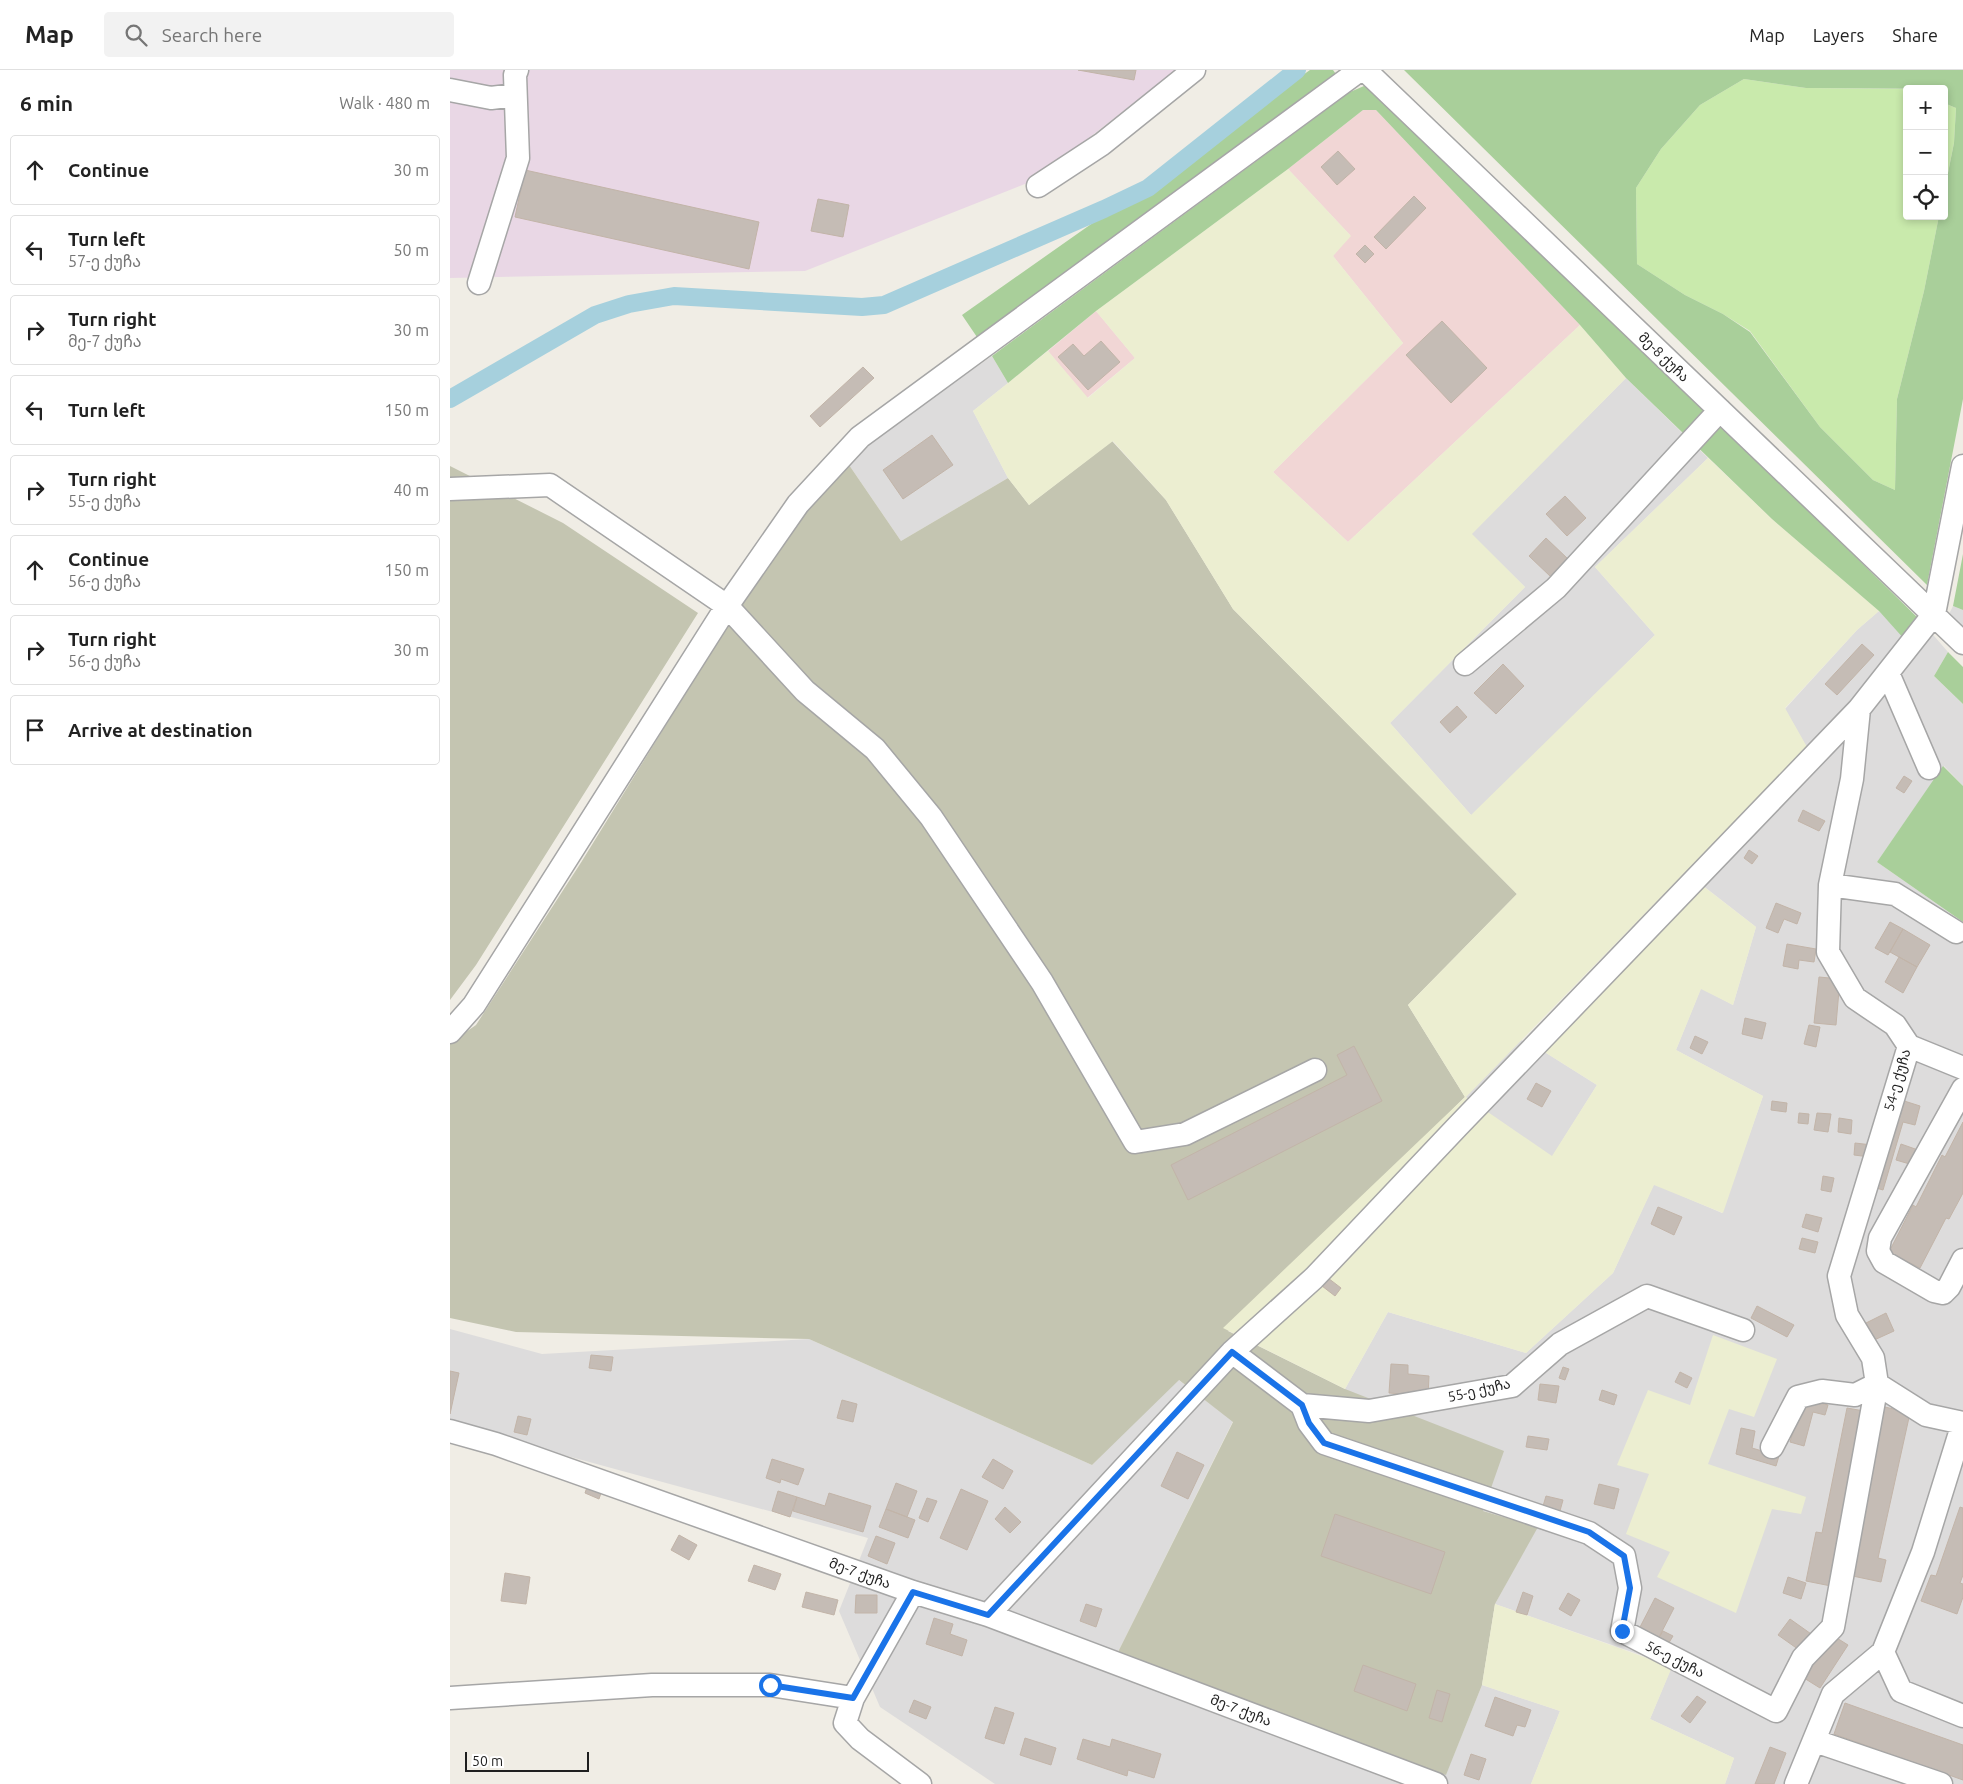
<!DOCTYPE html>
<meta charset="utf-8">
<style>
body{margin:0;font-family:Ubuntu,"Noto Sans Georgian",sans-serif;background:#f2f2f2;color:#222}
.controls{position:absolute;right:15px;top:15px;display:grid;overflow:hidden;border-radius:5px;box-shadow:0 2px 8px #0003}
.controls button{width:45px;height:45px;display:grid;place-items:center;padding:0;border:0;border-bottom:1px solid #e0e0e0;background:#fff;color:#222;font:25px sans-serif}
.scale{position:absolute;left:15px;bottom:12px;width:124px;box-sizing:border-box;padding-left:5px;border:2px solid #1f1f1f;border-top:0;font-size:14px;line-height:18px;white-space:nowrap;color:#1f1f1f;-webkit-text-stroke:4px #fff;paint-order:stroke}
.stop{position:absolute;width:15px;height:15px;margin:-11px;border:4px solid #1a73e8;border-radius:50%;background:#fff}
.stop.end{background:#1a73e8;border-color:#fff;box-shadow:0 1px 5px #0008}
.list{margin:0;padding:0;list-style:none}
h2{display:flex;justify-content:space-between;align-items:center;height:65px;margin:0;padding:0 20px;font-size:21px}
h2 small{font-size:16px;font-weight:400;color:#767676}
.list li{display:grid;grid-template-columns:32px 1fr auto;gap:15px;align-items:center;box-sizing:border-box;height:70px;margin:0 10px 10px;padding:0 10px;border:1px solid #e0e0e0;border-radius:5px}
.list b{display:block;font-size:19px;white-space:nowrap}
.list p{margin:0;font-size:16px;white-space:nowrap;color:#767676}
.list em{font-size:16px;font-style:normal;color:#767676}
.icon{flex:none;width:28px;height:28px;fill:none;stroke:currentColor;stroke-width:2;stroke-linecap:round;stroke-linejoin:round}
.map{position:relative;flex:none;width:1513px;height:1714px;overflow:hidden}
header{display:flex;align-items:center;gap:30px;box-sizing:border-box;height:70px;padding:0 25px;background:#fff;border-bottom:1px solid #e0e0e0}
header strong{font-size:24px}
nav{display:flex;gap:28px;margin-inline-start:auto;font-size:18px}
.search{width:350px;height:45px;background:#f2f2f2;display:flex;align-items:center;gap:12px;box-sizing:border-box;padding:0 18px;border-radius:5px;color:#767676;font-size:19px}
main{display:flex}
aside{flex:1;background:#fff}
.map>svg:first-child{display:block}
</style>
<header>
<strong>Map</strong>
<div class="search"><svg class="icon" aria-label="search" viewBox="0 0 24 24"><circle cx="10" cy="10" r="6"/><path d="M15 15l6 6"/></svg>Search here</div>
<nav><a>Map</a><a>Layers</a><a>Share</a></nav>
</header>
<main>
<aside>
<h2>6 min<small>Walk · 480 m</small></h2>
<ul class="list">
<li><svg class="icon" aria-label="ahead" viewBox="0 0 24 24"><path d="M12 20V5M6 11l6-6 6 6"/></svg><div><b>Continue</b></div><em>30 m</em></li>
<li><svg class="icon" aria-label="left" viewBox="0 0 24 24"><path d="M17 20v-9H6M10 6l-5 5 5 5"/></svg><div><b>Turn left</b><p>57-ე ქუჩა</p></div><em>50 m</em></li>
<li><svg class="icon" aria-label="right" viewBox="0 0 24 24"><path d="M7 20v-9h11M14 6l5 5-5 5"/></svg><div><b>Turn right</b><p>მე-7 ქუჩა</p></div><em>30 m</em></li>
<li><svg class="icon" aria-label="left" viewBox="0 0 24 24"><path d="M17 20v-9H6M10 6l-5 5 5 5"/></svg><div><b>Turn left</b></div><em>150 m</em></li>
<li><svg class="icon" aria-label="right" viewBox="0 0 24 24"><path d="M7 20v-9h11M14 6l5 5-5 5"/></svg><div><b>Turn right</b><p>55-ე ქუჩა</p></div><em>40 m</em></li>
<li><svg class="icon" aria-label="ahead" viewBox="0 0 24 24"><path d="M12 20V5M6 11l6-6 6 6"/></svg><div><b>Continue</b><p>56-ე ქუჩა</p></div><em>150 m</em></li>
<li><svg class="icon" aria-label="right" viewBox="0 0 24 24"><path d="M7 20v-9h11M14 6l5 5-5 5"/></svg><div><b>Turn right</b><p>56-ე ქუჩა</p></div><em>30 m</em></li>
<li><svg class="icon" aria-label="arrive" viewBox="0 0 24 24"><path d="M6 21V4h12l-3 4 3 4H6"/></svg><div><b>Arrive at destination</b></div></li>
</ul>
</aside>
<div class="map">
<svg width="1513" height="1714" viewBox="0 0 1513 1714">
<rect width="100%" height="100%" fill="#f0ede5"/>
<!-- residential -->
<path fill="#dddcdc" d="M542,286L558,313L523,341L558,408L451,471L397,392L415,375Z
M1176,308L1258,388L1145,497L1205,565L1022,746L940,653L1075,517L1021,464Z
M1503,536L1513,540V561L1498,546Z
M1429,541L1455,569L1471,551L1498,582L1484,606L1513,634V716L1494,696L1427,792L1513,852V1714H1275L1284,1688L1200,1649L1222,1596L1045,1534L1087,1457L1033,1441L895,1319L938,1242L1076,1283L1163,1203L1204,1114L1272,1143L1313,1026L1226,980L1251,918L1283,935L1306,857L1234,801L1357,678L1335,639L1407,560Z
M1071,970L1093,981L1147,1015L1102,1087L1015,1027Z
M0,1259L92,1284L359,1269L642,1395L726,1308L783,1351L668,1582L996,1704L1032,1615L1110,1641L1081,1714H545L430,1637L389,1541L418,1468L0,1354Z"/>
<!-- commercial -->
<path fill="#f1d6d5" d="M913,40H926L1130,255L898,472L823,402L953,273L883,186L900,165L838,99Z
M646,241L685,288L637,328L598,281Z"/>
<!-- industrial -->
<path fill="#e9d7e5" d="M0,0H726L585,110L355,201L0,208Z"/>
<!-- construction -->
<path fill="#c4c5b1" d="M662,371L716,430L783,539L1067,824L958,935L1015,1027L778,1261L895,1319L1054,1381L1033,1441L1088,1457L1045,1534L1032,1615L996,1705L668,1582L783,1352L729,1310L642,1395L359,1269L66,1262L0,1248V973L26,955L132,791L296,525L353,441L397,392L451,471L558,408L579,435Z
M0,396L113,453L248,543L26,895L0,930Z"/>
<!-- farmland -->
<path fill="#eceed1" d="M838,99L901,166L883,186L953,273L823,402L898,472L1130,255L1176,308L1022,464L1075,517L940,653L1021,745L1205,565L1145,497L1258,388L1322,449L1429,541L1407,560L1335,638L1357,677L1016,1027L1102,1086L1147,1015L1093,981L1253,816L1306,857L1283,935L1251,919L1226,980L1313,1026L1273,1143L1204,1115L1163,1203L1076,1283L938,1242L895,1319L773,1258L1015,1027L958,935L1067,824L783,539L716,430L663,371L579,435L558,408L523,341L598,281L638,328L685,288L646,241Z
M1263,1265L1327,1289L1304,1347L1279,1339L1258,1394L1356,1427L1351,1444L1322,1439L1286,1543L1207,1507L1220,1482L1176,1464L1199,1404L1167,1395L1198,1320L1240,1335Z
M1045,1534L1222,1597L1200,1649L1284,1688L1275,1714H1081L1110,1641L1032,1615Z"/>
<!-- grass -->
<path fill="#c9eaac" d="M1294,9L1356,18L1457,19V146H1489L1474,221L1447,329L1445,420L1423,410L1370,357L1300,261L1273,244L1235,225L1187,194L1186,118L1211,79L1250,35Z
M1494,33L1506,38L1504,73L1494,123Z"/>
<!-- forest -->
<path fill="#a9cf9a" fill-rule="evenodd" d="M860,0H883L893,14L529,270L512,245Z
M954,0H1513V329L1477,515ZM1294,9L1356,18L1494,19V33L1506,38L1504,73L1494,123V146H1489L1474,221L1447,329L1445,420L1423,410L1370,357L1300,262L1273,244L1235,225L1187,194L1186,118L1211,79L1250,35Z
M914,16L931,22L1471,551L1455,570L1429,541L1322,449L1176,308L1130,255L926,40H913L838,99L646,241L558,313L542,286L900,22Z
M1513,484V540L1503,536Z
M1498,582L1513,597V634L1484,606Z
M1493,696L1513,716V852L1427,792Z"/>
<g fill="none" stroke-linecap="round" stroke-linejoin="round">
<!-- canal -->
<path stroke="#a6d0dd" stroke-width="18" d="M0,329L145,245L179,234L224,226L412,237L434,235L654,139L698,118L847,0"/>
</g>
<!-- building -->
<path fill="#c5bcb5" stroke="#c2b4a8" d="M628,0H686L684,10Z
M888,81L905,99L887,115L871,97Z
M75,100L309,152L299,199L65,147Z
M964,126L976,138L936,179L924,167Z
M368,129L399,135L393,167L361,161Z
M915,175L924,184L915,193L906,184Z
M992,251L1037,298L1001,333L956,285Z
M651,271L670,292L638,320L608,287L623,274L634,286Z
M413,297L424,308L370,357L360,346Z
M482,365L503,395L453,429L433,400Z
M1115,426L1136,448L1117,466L1096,444Z
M1096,468L1118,489L1101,507L1079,486Z
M1412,574L1424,585L1387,625L1375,614Z
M1053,594L1074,616L1046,644L1024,623Z
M1007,636L1017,647L1000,663L990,652Z
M1454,706L1462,711L1454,723L1446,718Z
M1353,740L1375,751L1369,761L1348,751Z
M1299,780L1308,786L1302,794L1294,788Z
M1326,833L1351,843L1347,854L1334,849L1328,863L1316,858Z
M1440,852L1453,859L1438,885L1425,878Z
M1453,859L1480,875L1467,897L1440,882Z
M1337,874L1366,879L1364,892L1349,890L1348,899L1333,896Z
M1449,887L1467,897L1453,923L1435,912Z
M1369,907L1390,909L1386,955L1364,953Z
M1295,948L1316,953L1312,969L1292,964Z
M1359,955L1370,957L1366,977L1354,974Z
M1245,966L1258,972L1252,984L1240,978Z
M904,976L932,1031L738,1130L721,1095L897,1005L887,985Z
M1086,1013L1101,1021L1092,1037L1077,1029Z
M1448,1029L1470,1036L1465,1055L1453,1052L1433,1120L1423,1117Z
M1322,1031L1337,1033L1336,1042L1321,1040Z
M1349,1043L1359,1044L1358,1054L1348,1053Z
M1367,1043L1381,1044L1378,1062L1364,1060Z
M1389,1048L1402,1050L1401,1064L1388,1062Z
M1513,1052V1123L1499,1149L1496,1148L1470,1198L1439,1182L1463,1135L1466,1137L1492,1085L1495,1087Z
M1405,1073L1422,1075L1420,1087L1404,1085Z
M1451,1074L1468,1080L1463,1095L1446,1090Z
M1373,1106L1384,1108L1381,1122L1371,1120Z
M1208,1137L1232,1147L1224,1165L1201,1154Z
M1356,1144L1372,1148L1368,1162L1352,1157Z
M1352,1168L1368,1172L1365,1183L1349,1179Z
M878,1208L891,1218L885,1226L872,1216Z
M1307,1236L1344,1255L1337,1267L1301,1248Z
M1436,1243L1444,1261L1422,1271L1414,1254Z
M141,1285L163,1287L161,1301L139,1298Z
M941,1294L958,1295V1304L979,1306L978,1326L939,1323Z
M1113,1297L1119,1299L1115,1310L1109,1308Z
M0,1301L9,1303L0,1344Z
M1230,1302L1242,1308L1237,1318L1225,1312Z
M1090,1314L1109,1316L1106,1333L1088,1330Z
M1152,1320L1167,1325L1164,1335L1149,1330Z
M1350,1328L1378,1335L1375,1345L1363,1342L1354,1376L1340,1372L1348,1345Z
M392,1330L407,1334L403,1352L387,1348Z
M1435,1337L1460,1343L1428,1488L1436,1490L1431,1512L1398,1505Z
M1397,1338L1414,1341L1381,1516L1356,1511L1366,1462L1372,1463Z
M68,1346L81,1349L77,1365L64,1362Z
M1291,1358L1305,1361L1302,1378L1329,1386L1326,1396L1286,1384Z
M1078,1366L1099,1369L1097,1380L1076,1377Z
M727,1382L754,1395L738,1429L711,1416Z
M322,1389L354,1399L348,1415L331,1409L330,1413L316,1408Z
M543,1389L563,1401L553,1419L532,1407Z
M446,1413L467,1421L457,1447L436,1439Z
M138,1414L152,1420L149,1429L135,1423Z
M1149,1414L1169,1419L1164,1439L1144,1434Z
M511,1419L538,1431L517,1480L490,1468Z
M328,1421L347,1427L340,1447L322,1441Z
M379,1423L421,1436L413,1462L343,1441L347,1427L375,1436Z
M1096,1426L1113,1430L1108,1448L1091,1443Z
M477,1428L487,1431L478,1452L469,1448Z
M555,1437L571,1452L560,1463L545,1449Z
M1510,1437L1513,1438V1505L1510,1513L1513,1514V1527L1507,1544L1471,1531L1481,1505L1486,1506Z
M436,1439L465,1450L458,1468L429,1457Z
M885,1444L995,1482L981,1524L871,1486Z
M229,1465L247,1475L239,1490L221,1480Z
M426,1466L445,1473L437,1494L418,1486Z
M304,1495L331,1504L325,1520L298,1511Z
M55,1503L80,1507L76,1534L51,1531Z
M1338,1507L1356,1513L1351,1529L1333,1523Z
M356,1522L388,1530L384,1545L352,1537Z
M1073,1522L1083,1526L1077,1545L1066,1542Z
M1118,1523L1130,1530L1121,1546L1109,1539Z
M406,1525H427V1543H405Z
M1205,1528L1224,1538L1207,1571L1188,1561Z
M636,1534L652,1539L646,1557L630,1551Z
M484,1548L503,1554L500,1564L517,1570L512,1586L476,1574Z
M1340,1549L1364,1566L1352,1582L1328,1565Z
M1213,1561L1223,1566L1217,1576L1207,1571Z
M1382,1565L1398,1575L1370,1618L1354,1608Z
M913,1595L966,1614L957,1641L904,1621Z
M987,1620L1000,1624L992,1652L979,1648Z
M1247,1626L1256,1632L1240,1653L1231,1646Z
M1045,1627L1081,1640L1075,1657L1067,1655L1063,1666L1035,1656Z
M464,1630L481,1637L476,1649L459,1642Z
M1395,1633L1513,1675V1710L1384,1664Z
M545,1637L564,1643L554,1674L535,1668Z
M575,1668L606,1678L601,1695L570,1685Z
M633,1669L660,1677L662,1669L711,1684L704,1708L678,1700L677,1706L627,1689Z
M1320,1677L1336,1683L1324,1714H1305Z
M1021,1684L1036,1689L1029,1710L1014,1705Z"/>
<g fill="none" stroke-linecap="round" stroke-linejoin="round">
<defs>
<path id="minor" d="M915,0L1513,573
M0,20L41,28L65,25
M588,116L652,74L744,0
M29,213L68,88L65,5L67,0
M0,419L100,415L277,536L355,621L425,679L481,747L592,912L685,1072L735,1064L865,1000
M1015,594L1106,518L1270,340
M1438,603L1479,698
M1380,815L1445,824L1506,862
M0,962L24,935L277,536L348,434L410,367L910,0
M1459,976L1513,998
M1513,1019L1430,1168L1428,1181L1434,1192L1484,1221L1493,1223L1499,1217L1513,1190
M782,1282L852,1335L919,1341L1062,1316L1110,1274L1197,1226L1293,1260
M852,1335L859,1353L874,1373L1139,1463L1174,1486L1180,1518L1172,1561L1326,1641L1353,1588L1383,1557L1427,1314
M0,1361L46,1374L463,1522L538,1545L986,1714
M1322,1377L1348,1327L1372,1321L1405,1325L1427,1314
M463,1522L403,1628L395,1653L410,1669L470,1714
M538,1545L782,1282L864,1208L1007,1057L1409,639L1484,544L1513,396
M1433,1582L1451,1621L1513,1646
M0,1628L202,1615H320L403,1628
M1365,1671L1491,1714
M1346,1714L1383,1624L1433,1582L1473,1482L1513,1353L1476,1345L1427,1314L1423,1288L1397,1245L1389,1206L1459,976L1445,955L1405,928L1378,882L1380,815L1402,709L1409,639"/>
</defs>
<!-- minor casing -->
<use href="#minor" stroke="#a6a6a6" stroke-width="25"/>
<!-- minor -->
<use href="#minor" stroke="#fff" stroke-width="22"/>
</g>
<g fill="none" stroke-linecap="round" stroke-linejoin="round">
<!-- route -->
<path stroke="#1a73e8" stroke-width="6" d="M320,1615L403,1628L463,1522L538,1545L782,1282L852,1335L859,1353L874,1373L1139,1462L1174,1486L1180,1518L1172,1561"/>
</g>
<g text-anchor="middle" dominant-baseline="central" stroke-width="4.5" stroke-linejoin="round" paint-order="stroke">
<!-- street labels -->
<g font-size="14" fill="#1f1f1f" stroke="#fff">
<text transform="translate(1214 287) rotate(44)">მე-8 ქუჩა</text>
<text transform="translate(1447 1010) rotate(-74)">54-ე ქუჩა</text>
<text transform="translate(1029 1320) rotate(-13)">55-ე ქუჩა</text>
<text transform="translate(410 1503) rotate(20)">მე-7 ქუჩა</text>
<text transform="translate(1225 1589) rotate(27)">56-ე ქუჩა</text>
<text transform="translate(791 1640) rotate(21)">მე-7 ქუჩა</text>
</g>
</g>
</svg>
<div class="controls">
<button>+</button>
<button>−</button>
<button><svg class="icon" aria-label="locate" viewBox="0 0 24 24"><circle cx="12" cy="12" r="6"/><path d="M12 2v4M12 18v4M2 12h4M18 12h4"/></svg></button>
</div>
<div class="scale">50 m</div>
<div class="stop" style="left:320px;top:1615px"></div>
<div class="stop end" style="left:1172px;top:1561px"></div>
</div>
</main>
